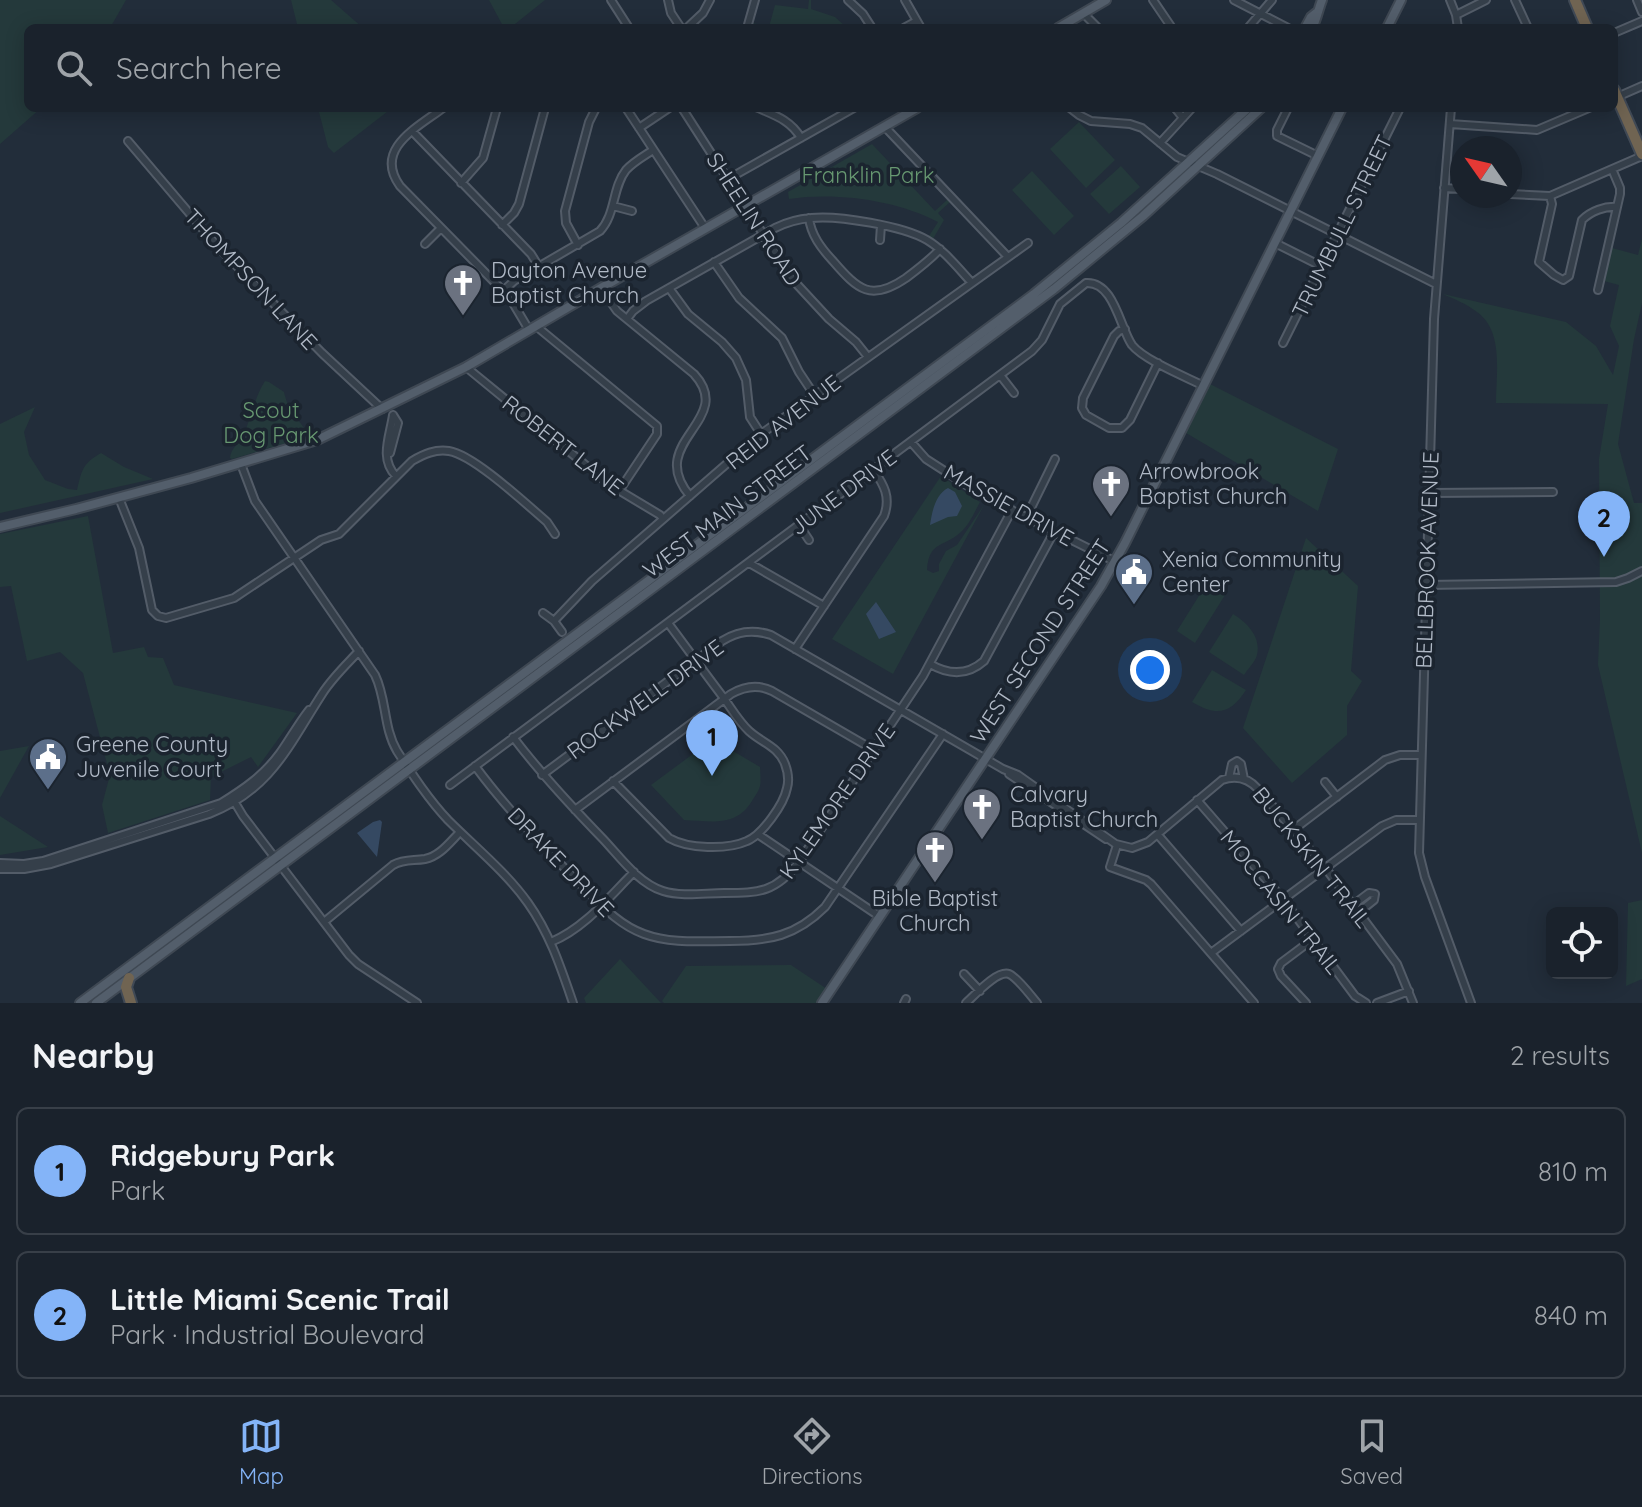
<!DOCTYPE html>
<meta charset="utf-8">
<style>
body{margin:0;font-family:Quicksand,sans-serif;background:#272f38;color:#f1f3f6}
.controls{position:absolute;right:24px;bottom:24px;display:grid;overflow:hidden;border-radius:12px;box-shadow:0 4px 20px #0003}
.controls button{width:72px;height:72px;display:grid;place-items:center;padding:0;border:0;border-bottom:2px solid #383f48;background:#1a222c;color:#f1f3f6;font:40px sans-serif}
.compass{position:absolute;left:1450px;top:136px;width:72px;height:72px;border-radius:50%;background:#1a222c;box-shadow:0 4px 20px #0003;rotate:304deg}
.you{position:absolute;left:1150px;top:670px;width:28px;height:28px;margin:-20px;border:6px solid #fff;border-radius:50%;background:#1a73e8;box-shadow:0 0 0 12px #1a73e833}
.badge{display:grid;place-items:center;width:52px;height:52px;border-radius:50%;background:#84b4f8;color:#111;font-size:26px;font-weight:700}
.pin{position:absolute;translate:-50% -66px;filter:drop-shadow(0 2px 4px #0008)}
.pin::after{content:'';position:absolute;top:42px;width:28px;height:24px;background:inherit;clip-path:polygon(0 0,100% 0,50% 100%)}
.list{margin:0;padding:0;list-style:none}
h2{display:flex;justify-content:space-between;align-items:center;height:104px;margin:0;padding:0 32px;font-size:34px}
h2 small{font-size:26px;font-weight:400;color:#9fa4a9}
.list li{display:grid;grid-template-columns:52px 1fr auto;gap:24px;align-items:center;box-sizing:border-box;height:128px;margin:0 16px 16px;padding:0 16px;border:2px solid #383f48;border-radius:12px}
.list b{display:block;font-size:30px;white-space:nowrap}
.list p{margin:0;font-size:26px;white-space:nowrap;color:#9fa4a9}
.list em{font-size:26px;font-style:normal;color:#9fa4a9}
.icon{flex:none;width:44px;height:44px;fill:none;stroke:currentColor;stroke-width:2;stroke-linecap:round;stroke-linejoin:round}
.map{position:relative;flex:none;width:1642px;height:1003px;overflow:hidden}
.search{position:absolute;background:#1a222c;box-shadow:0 4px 20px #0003;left:24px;right:24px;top:24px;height:88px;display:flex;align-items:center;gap:20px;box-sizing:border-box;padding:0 28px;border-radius:12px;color:#9fa4a9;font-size:30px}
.sheet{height:392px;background:#1a222c}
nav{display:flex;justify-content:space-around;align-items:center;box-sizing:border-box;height:112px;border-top:2px solid #383f48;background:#1a222c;font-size:22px;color:#9fa4a9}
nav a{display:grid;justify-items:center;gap:4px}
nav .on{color:#84b4f8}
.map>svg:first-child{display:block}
</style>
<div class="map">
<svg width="1642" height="1003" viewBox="0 0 1642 1003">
<rect width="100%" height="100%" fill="#222d3a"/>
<!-- green -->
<path fill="#24393b" d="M0,0H126L110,28H28V108H41L0,144Z
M291,0H331L363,28H298Z
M489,0H545L510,28H504Z
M809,0H811V9L835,17L847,28H757L752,27L753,23L769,27L775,5L808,9Z
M318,108H392L334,153L328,147Z
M1079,122L1115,160L1086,188L1050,149Z
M872,144L935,211L948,199L950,202L938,213L944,220L933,239L929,236L938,222C896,200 836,192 789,199L788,192Z
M1121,166L1140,187L1109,214L1090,194Z
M1032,171L1074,216L1054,235L1012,190Z
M1642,239V303L1634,339L1618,444L1634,503H1642V853L1598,665L1600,620L1599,459L1608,404L1496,403C1496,374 1504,331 1477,312C1467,304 1454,299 1443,294L1566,322L1596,346L1613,375L1619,346L1610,326L1619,285L1604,281L1612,248L1638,255Z
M265,381L269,382L284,392C289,414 298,417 308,434L307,437L232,459L230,458C231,447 239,445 243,436C251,419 254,398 265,381Z
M1206,382L1338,449L1318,511L1181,430Z
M35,407L24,432L29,455L45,480L68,489L77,490C82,470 82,464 101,453L124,467L153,479L0,513V424Z
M941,476L980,502C975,511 970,523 963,530C946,548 929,539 927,570L933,573L939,571V564L946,551L957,545L984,505L893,674L832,639Z
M88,516L113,653L144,647L148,657L163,658L174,685L297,713L258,767L251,757L211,777L210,800L108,833L102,805L110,775L83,673L60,652L27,661L11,586L0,587V534Z
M1306,538L1358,586L1351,671L1362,681L1347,706V735L1292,783L1243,728Z
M1207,583L1225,595L1195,643L1177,631Z
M1233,614C1248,623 1263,639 1256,658C1253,664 1247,670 1244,675L1209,652Z
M1212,670L1246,690C1230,715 1216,716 1192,702Z
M720,734L733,751L760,767C761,788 762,786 750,804C734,827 710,821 684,820L651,785Z
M29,746L0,798V751Z
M0,816L48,847L0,855Z
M1642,900V979L1626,986L1628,903Z
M620,959L661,1003H586L584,998Z
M791,965L827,989L818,1003H664L662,1001L686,966Z"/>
<!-- water -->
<path fill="#354962" d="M948,488L955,492L962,506L957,516L948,517L930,525C932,512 935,495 948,488Z
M876,602L896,632L879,639L866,614Z
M380,820L382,822L377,857L357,833L373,822Z"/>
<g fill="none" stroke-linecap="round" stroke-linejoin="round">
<defs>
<path id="minor" d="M611,0L629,28
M668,0L671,13L681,28
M848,0L863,14L872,28
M905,0L921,28
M1153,0L1172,28
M1234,0L1288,28
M1450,0L1456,15L1458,28
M1515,0L1528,28
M1637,0L1642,12
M1083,13L1098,28
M1456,15L1486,0
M687,28L703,13L710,0
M747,28L755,0
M904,28L917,21
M1248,28L1272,0
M1614,33L1642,21
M1617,97L1642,86
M443,108C418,127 373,149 400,186L510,298L529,330
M626,108L705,228
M682,108L792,279L829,319L856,342L868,357
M758,108C777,116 791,121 801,138
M1070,108L1079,115L1091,121L1130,124L1142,128L1177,157L1217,174L1436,284
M1175,108L1183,118
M1288,108L1277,130V136L1318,156
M1451,108L1434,319L1419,853L1425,877L1471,1003
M1450,124L1537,130L1589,108
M885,127L1008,257
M639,128L669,108
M412,131L531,254L539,267
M128,141L218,247L322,353L382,409
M1160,143L1192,108
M728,179L854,108
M461,183L483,158L497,108
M1444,188L1462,189
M1510,194L1550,196L1642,156
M1550,196L1552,204L1539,262L1554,275L1563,280L1569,276L1582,220C1591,211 1605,206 1617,207
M613,206L632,211
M809,218C811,235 821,248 833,261C858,290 871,302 906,278C918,269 930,260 940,249
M502,225L514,213L519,204L545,108
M880,240L881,225
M1275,243L1321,266
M425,244L441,228
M578,245L566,223L565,211L589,122L596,108
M714,262L739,298L782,338L799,372L815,396
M601,288L617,311L694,374C737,421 644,441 690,496
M669,288L688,314L722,342L736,358L746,380L750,417L761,434
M1598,290L1620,194V188L1612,169
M503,291L514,281L600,231C616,214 612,188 626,170C633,162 644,156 653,150
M627,319L633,311L646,301L775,228C787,222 798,219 811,218C838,215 903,226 927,240C944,250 958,268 972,283
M536,326L657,426V434L619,491
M1125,329L1119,331L1114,336L1083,398L1082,408L1086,415L1109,428H1122L1130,420L1158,363
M1283,343L1400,108
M466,367L610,485L660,515L663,519
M1000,375L1014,393
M393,415C390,436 379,459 396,476
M911,442L926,459L985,497L1114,561
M390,453L398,423L393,415
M241,464L255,501L375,675C387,700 383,727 397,751C412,774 429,800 448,820C475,847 506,872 528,903C550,934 561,968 573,1003
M1429,493L1553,492
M119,498L139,548L152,610L158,616L166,618L234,598L321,540L339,534L412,461C424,454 435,449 449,451C474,455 526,504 547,522L555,534
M1026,518L1055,459
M799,525L809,540
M749,563L824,606
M1426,585L1616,582L1628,578L1642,571
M543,613L554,621L562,632
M554,621L592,581L761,434L1028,243
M795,649L884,516C891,497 884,485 873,469
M930,664C949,675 967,676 984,661L1054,532
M513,737C541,774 571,806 603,839C620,857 638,883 663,891C682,897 705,893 724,893C760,893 776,892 799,862L923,676L1012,510
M475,766C506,808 541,844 577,881C598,901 616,924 644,934C671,944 701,941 730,941C769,941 796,936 825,907L943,734
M1009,774L1106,839
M542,775L722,641C738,631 753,629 771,635L1003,769L1018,775L1117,845
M1229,778L1232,764L1237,761L1241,764L1244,779
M613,781L669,838C688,849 727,850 747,841C762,835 784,804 787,788C789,781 788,772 785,764C778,746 762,743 749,731C739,722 731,708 723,697C704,672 686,647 668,623
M1325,782L1337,797
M450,785L1032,351L1042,340L1060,304L1086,283C1114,281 1120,328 1132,345C1144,360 1186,377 1204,386
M1197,800L1283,899L1355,996L1366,1003
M234,801L243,816L349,955L358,964L417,1003
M575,810L731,694C745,686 758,684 772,691L874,750
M1293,830L1385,760L1400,755H1421
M759,835L879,916
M1158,835L1241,931
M1116,844L1132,848L1148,842L1222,780C1236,775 1248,778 1258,789L1324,866L1397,964L1413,1003
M1117,845L1110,867L1146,880L1151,884L1254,1003
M0,863L24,864L43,861L221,803C244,789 264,775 280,753C290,739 298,724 309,710
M0,869H24L51,864L209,814C271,790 289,745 322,694C332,678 346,665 359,651
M1353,905L1369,893L1375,894L1374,900L1359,912
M324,922L393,865C404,859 413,861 425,859C440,856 450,842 460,832
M551,942C585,928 609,897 634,872
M1211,953L1382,826L1396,820H1420
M964,974L980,991
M904,1003L906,999
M966,1003C975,995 997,970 1009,974C1017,977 1031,996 1037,1003
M1306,1003L1281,976L1278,969L1281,963L1313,939
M1377,1003L1409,991"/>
<path id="major" d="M1058,28L1106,0
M1305,28L1311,17L1316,13
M1312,28C1317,19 1318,10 1322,0
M1387,28L1401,0
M0,527L76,509L191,478L317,440L466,367L601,288L917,108
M80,1003L1034,294L1121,223L1248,108
M96,1003L1054,289L1143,216L1261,108
M822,1003L1101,586L1125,543L1342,108"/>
<path id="highway" d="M1575,0L1587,28
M1614,90L1642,154
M129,978L126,987L131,1003"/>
</defs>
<!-- minor casing -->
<use href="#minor" stroke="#535c68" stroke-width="10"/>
<!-- major casing -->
<use href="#major" stroke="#3f4853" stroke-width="12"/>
<!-- highway casing -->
<use href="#highway" stroke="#404955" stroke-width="14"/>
<!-- minor -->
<use href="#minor" stroke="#353f4a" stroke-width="6"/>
<!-- major -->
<use href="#major" stroke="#535e6b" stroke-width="8"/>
<!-- highway -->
<use href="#highway" stroke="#706452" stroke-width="10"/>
</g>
<!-- icons -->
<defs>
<symbol id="church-pin" viewBox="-11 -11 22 30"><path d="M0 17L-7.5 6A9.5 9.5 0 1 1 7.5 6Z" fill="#6b7280" stroke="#1b242f"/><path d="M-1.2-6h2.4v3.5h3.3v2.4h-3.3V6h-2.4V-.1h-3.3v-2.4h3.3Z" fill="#fff"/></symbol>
<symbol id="civic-pin" viewBox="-11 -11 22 30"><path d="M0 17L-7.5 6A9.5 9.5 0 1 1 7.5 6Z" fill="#5c6f8a" stroke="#1b242f"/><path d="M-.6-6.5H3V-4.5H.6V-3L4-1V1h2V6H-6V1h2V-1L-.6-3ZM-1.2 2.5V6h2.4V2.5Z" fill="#fff"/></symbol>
</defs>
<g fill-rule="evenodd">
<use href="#church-pin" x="441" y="261" width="44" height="60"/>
<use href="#church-pin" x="1089" y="462" width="44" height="60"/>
<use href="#civic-pin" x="1112" y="550" width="44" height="60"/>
<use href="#civic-pin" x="26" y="735" width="44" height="60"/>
<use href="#church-pin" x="960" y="785" width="44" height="60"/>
<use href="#church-pin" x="913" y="828" width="44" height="60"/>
</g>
<g text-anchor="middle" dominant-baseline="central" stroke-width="7" stroke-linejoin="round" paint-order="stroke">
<!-- park labels -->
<g font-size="22" fill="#679871" stroke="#1b242f">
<text x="868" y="175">Franklin Park</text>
<text x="271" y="410">Scout<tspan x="271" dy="25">Dog Park</tspan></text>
</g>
<!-- street labels -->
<g font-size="22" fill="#b0b9c6" stroke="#1b242f">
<text transform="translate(754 219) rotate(57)">SHEELIN ROAD</text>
<text transform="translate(1342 226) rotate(-64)">TRUMBULL STREET</text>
<text transform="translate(251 279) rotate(47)">THOMPSON LANE</text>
<text transform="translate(783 422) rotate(-38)">REID AVENUE</text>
<text transform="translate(563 445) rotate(38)">ROBERT LANE</text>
<text transform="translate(843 492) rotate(-37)">JUNE DRIVE</text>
<text transform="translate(1009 505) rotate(29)">MASSIE DRIVE</text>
<text transform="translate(727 511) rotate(-37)">WEST MAIN STREET</text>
<text transform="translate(1427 560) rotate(-88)">BELLBROOK AVENUE</text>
<text transform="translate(1040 641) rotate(-57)">WEST SECOND STREET</text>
<text transform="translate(645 699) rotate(-36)">ROCKWELL DRIVE</text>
<text transform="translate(837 801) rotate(-55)">KYLEMORE DRIVE</text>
<text transform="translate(1312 857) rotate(51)">BUCKSKIN TRAIL</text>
<text transform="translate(561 862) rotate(46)">DRAKE DRIVE</text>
<text transform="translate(1281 902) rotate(51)">MOCCASIN TRAIL</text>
</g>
<!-- poi labels -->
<g font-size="22" fill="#b0b9c6" stroke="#1b242f" text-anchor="start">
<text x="491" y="270">Dayton Avenue<tspan x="491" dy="25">Baptist Church</tspan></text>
<text x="1139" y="471">Arrowbrook<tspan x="1139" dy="25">Baptist Church</tspan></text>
<text x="1162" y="559">Xenia Community<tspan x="1162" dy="25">Center</tspan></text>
<text x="76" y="744">Greene County<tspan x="76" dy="25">Juvenile Court</tspan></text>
<text x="1010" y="794">Calvary<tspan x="1010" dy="25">Baptist Church</tspan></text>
<text x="935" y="898" text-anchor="middle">Bible Baptist<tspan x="935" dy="25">Church</tspan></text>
</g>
</g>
</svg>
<div class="controls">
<button><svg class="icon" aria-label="locate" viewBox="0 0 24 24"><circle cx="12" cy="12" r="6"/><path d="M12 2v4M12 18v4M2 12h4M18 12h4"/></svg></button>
</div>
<svg class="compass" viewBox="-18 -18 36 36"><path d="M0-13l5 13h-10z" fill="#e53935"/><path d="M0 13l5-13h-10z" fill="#9fa4a9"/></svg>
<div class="you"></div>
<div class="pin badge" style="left:712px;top:776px">1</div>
<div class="pin badge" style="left:1604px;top:557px">2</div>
<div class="search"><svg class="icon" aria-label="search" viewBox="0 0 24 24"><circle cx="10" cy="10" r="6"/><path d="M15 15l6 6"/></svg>Search here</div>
</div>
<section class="sheet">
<h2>Nearby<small>2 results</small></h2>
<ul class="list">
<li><span class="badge">1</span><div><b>Ridgebury Park</b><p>Park</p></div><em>810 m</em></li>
<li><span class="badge">2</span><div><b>Little Miami Scenic Trail</b><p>Park · Industrial Boulevard</p></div><em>840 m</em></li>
</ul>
</section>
<nav>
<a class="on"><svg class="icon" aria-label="map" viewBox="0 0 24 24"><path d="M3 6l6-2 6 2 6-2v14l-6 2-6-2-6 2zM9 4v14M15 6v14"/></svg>Map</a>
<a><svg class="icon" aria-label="directions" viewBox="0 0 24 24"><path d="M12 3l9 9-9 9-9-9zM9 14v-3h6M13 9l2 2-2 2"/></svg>Directions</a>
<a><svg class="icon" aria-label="saved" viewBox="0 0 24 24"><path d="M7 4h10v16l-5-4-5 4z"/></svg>Saved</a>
</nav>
